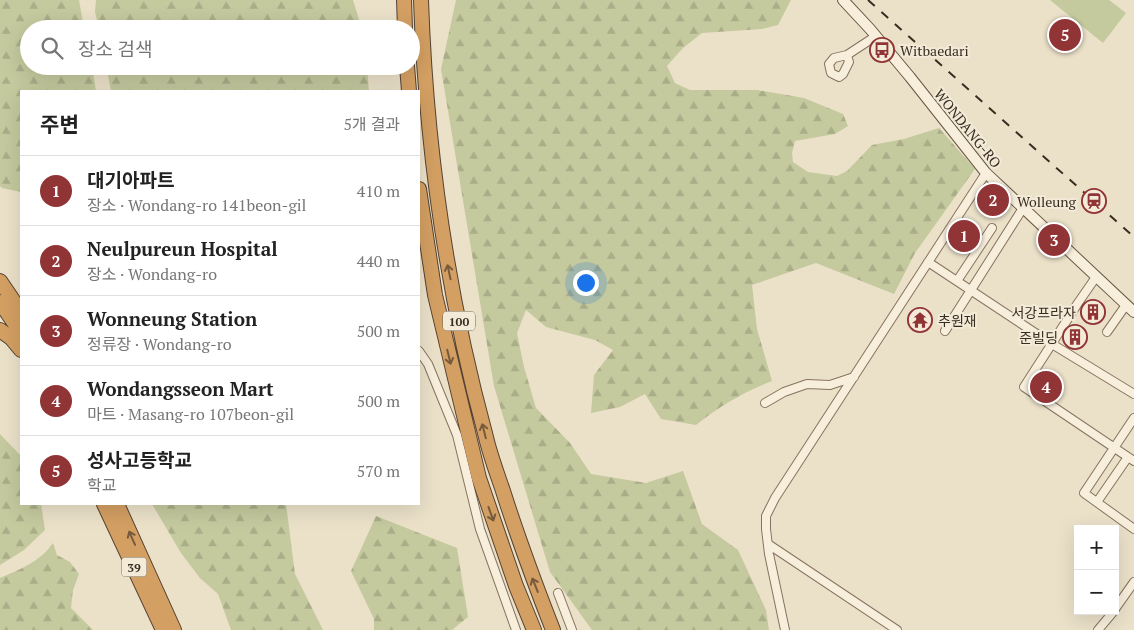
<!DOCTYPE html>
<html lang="ko">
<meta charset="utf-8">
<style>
body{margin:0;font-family:"PT Serif","Noto Sans KR",serif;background:#f6f6f6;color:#222}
.controls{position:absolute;right:15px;bottom:15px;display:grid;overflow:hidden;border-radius:0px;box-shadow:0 5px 20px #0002}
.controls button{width:45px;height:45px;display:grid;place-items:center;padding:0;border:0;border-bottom:1px solid #e0e0e0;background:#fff;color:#222;font:25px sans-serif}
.you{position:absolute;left:585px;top:282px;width:18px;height:18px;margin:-12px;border:4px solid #fff;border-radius:50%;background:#1a73e8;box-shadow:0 0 0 8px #1a73e833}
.badge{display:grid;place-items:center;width:32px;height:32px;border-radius:50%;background:#913436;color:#fff;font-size:16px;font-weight:700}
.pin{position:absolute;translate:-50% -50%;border:2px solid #fff;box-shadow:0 1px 5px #0006}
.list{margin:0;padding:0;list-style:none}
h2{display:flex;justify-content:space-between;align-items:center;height:65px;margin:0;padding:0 20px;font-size:21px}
h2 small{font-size:16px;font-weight:400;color:#767676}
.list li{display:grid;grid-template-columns:32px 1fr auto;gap:15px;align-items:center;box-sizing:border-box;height:70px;padding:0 20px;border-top:1px solid #e0e0e0}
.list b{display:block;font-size:19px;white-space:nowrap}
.list p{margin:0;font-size:16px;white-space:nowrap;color:#767676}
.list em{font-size:16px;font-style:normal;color:#767676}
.icon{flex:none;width:28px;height:28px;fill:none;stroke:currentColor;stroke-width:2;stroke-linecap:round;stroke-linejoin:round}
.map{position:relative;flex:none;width:1134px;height:630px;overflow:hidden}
.search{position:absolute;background:#fff;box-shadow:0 5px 20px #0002;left:20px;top:20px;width:400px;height:55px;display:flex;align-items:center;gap:12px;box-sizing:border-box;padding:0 18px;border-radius:28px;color:#767676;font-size:19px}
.panel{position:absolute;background:#fff;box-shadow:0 5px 20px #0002;left:20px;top:90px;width:400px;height:415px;border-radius:0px}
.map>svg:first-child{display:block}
</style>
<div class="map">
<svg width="1134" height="630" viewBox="0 0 1134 630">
<defs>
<pattern id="forest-firs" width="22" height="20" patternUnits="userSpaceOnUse" patternTransform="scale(1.25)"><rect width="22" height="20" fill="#c4c99e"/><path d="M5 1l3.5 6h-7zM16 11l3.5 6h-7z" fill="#a9ad88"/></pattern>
</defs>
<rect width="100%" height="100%" fill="#ebe1c9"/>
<!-- green -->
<path fill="#c4c99e" d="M1050,0H1109L1126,13L1103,43Z"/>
<!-- forest -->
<path fill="url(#forest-firs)" d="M0,0H79L84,29H29V66H92L96,91H21V192L2,188L0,186Z
M96,0H353L362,29H99L95,12Z
M456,0H791L778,25L762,29L702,33L683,48L667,66L675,83L690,90H757L804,98L843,114L848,126L835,134L795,141L792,153L793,162L808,172L837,176L847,171L872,145L904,139L939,128L975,169L915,253L894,294L816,263L752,285L757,329L772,381C744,392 720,406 696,425L661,419L645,394L620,407L591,413L594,375L613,350L595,340L546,327L526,310L517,333L524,367L536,408L570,443L591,474L646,483L683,471L702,524L738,550L766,610L769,630H592L550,572L494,386L441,69Z
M106,66H367L369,91H111Z
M0,434L21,456V504H41L45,530L24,550L0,565Z
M152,504H286L295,574L323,630H231L218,594L200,578L181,553Z
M376,516L457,548L468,617L452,630H374V619L351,571Z
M53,543L57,555L70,562L79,574L73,590L71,608L93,630H0V578C19,570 41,561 53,543Z"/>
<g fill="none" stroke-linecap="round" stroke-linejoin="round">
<defs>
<path id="street" d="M847,55L849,62L843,74L839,77L831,73L829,64L834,58L847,55L876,36
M928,262L1052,344L1134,394
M1096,277L1078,303L1024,387L1134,461
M957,281L992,228
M945,331L1023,208
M1107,332L1126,305
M419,351L428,364L457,435L480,529L516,630
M765,403L784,392L807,384L830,385L854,377
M1134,418L1084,493L1134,529
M1097,502L1128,457
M768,544L897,630
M558,593L572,630
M1115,609L1134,582
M785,630L769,554L766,529V516L775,498L986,173
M1098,630L1114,611"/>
<path id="secondary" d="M843,0L870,29L910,77L986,173L1134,312"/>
<path id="highway" d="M404,0L405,29
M421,0C426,148 447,294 486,437C490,455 497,473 503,491C518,538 535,584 553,630
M407,66L409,91
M419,189L435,295L479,478L516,586L534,630
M0,281L21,312
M0,302L21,333
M0,330L11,338L21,350
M104,504L163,630
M117,504L174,630"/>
</defs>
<!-- street casing -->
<use href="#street" stroke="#86735f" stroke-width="10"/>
<!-- secondary casing -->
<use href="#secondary" stroke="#685542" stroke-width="12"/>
<!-- highway casing -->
<use href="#highway" stroke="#554233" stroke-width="16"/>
<!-- street -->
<use href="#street" stroke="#f7eedc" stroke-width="8"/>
<!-- secondary -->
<use href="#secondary" stroke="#f7eedc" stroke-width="10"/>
<!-- highway -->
<use href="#highway" stroke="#d39f62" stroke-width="14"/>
<!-- rail -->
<path stroke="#382c21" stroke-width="2" stroke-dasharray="9 9" stroke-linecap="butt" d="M868,0L1134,237"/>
</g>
<!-- one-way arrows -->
<defs><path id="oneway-shaft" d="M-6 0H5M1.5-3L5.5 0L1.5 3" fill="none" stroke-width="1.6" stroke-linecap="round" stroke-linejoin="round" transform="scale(1.25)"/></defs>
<g stroke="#765a3b">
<use href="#oneway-shaft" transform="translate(449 272) rotate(-102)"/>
<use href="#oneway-shaft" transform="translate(449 357) rotate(76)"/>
<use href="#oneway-shaft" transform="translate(484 431) rotate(-104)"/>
<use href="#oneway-shaft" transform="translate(491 514) rotate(70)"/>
<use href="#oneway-shaft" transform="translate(132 538) rotate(-114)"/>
<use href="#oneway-shaft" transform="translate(535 585) rotate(-112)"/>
</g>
<!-- icons -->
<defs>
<symbol id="bus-ring" viewBox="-11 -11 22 22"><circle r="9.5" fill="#f3ebd8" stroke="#913436" stroke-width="1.5"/><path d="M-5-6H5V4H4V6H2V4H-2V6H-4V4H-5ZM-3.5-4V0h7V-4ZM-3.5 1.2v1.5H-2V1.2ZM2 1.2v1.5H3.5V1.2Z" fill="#913436"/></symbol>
<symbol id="station-ring" viewBox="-11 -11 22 22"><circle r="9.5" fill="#f3ebd8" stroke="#913436" stroke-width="1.5"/><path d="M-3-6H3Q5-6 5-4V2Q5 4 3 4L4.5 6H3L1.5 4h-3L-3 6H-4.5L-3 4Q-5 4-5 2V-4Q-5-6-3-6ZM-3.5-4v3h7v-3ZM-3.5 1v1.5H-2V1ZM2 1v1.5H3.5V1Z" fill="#913436"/></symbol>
<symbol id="building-ring" viewBox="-11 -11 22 22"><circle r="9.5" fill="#f3ebd8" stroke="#913436" stroke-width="1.5"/><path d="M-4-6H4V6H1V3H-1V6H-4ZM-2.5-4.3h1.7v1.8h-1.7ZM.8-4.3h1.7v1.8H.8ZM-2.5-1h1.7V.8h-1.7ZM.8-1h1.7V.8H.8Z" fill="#913436"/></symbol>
<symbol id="temple-ring" viewBox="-11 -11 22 22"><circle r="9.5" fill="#f3ebd8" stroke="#913436" stroke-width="1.5"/><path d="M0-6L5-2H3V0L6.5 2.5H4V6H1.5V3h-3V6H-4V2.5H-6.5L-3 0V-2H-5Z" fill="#913436"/></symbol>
</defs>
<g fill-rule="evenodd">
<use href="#bus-ring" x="868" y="36" width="28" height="28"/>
<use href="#station-ring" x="1080" y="187" width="28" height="28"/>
<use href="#building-ring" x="1079" y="298" width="28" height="28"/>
<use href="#temple-ring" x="906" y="306" width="28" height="28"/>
<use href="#building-ring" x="1061" y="323" width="28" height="28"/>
</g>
<g text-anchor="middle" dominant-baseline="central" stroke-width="4" stroke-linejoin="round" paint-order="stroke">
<!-- shield labels -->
<g fill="#f3ebd8" stroke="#706558" stroke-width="1">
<rect x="443" y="311.5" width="32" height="19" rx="4"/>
<rect x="121.5" y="557.5" width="25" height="19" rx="4"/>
</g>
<g font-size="12" font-weight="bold" fill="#382c21">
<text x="459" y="321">100</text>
<text x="134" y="567">39</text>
</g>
<!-- poi labels -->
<g font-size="14" fill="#382c21" stroke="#f3ebd8" text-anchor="end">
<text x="900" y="50" text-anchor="start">Witbaedari</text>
<text x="1076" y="201">Wolleung</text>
<text x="1076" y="312">서강프라자</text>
<text x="938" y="320" text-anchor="start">추원재</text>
<text x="1058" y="337">준빌딩</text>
</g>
<!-- street labels -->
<g font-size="14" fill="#382c21" stroke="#f3ebd8">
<text transform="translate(968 128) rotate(51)">WONDANG-RO</text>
</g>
</g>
</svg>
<div class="controls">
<button>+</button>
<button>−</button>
</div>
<div class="you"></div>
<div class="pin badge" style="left:964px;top:236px">1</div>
<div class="pin badge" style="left:993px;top:200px">2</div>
<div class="pin badge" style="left:1054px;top:240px">3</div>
<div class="pin badge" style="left:1046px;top:387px">4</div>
<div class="pin badge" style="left:1065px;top:35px">5</div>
<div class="search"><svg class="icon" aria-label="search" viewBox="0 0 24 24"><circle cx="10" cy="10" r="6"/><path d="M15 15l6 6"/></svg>장소 검색</div>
<section class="panel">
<h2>주변<small>5개 결과</small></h2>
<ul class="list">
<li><span class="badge">1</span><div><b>대기아파트</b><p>장소 · Wondang-ro 141beon-gil</p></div><em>410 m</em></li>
<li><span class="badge">2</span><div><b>Neulpureun Hospital</b><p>장소 · Wondang-ro</p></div><em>440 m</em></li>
<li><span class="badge">3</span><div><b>Wonneung Station</b><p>정류장 · Wondang-ro</p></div><em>500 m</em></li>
<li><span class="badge">4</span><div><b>Wondangsseon Mart</b><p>마트 · Masang-ro 107beon-gil</p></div><em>500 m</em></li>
<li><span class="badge">5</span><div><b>성사고등학교</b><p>학교</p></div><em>570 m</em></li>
</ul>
</section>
</div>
